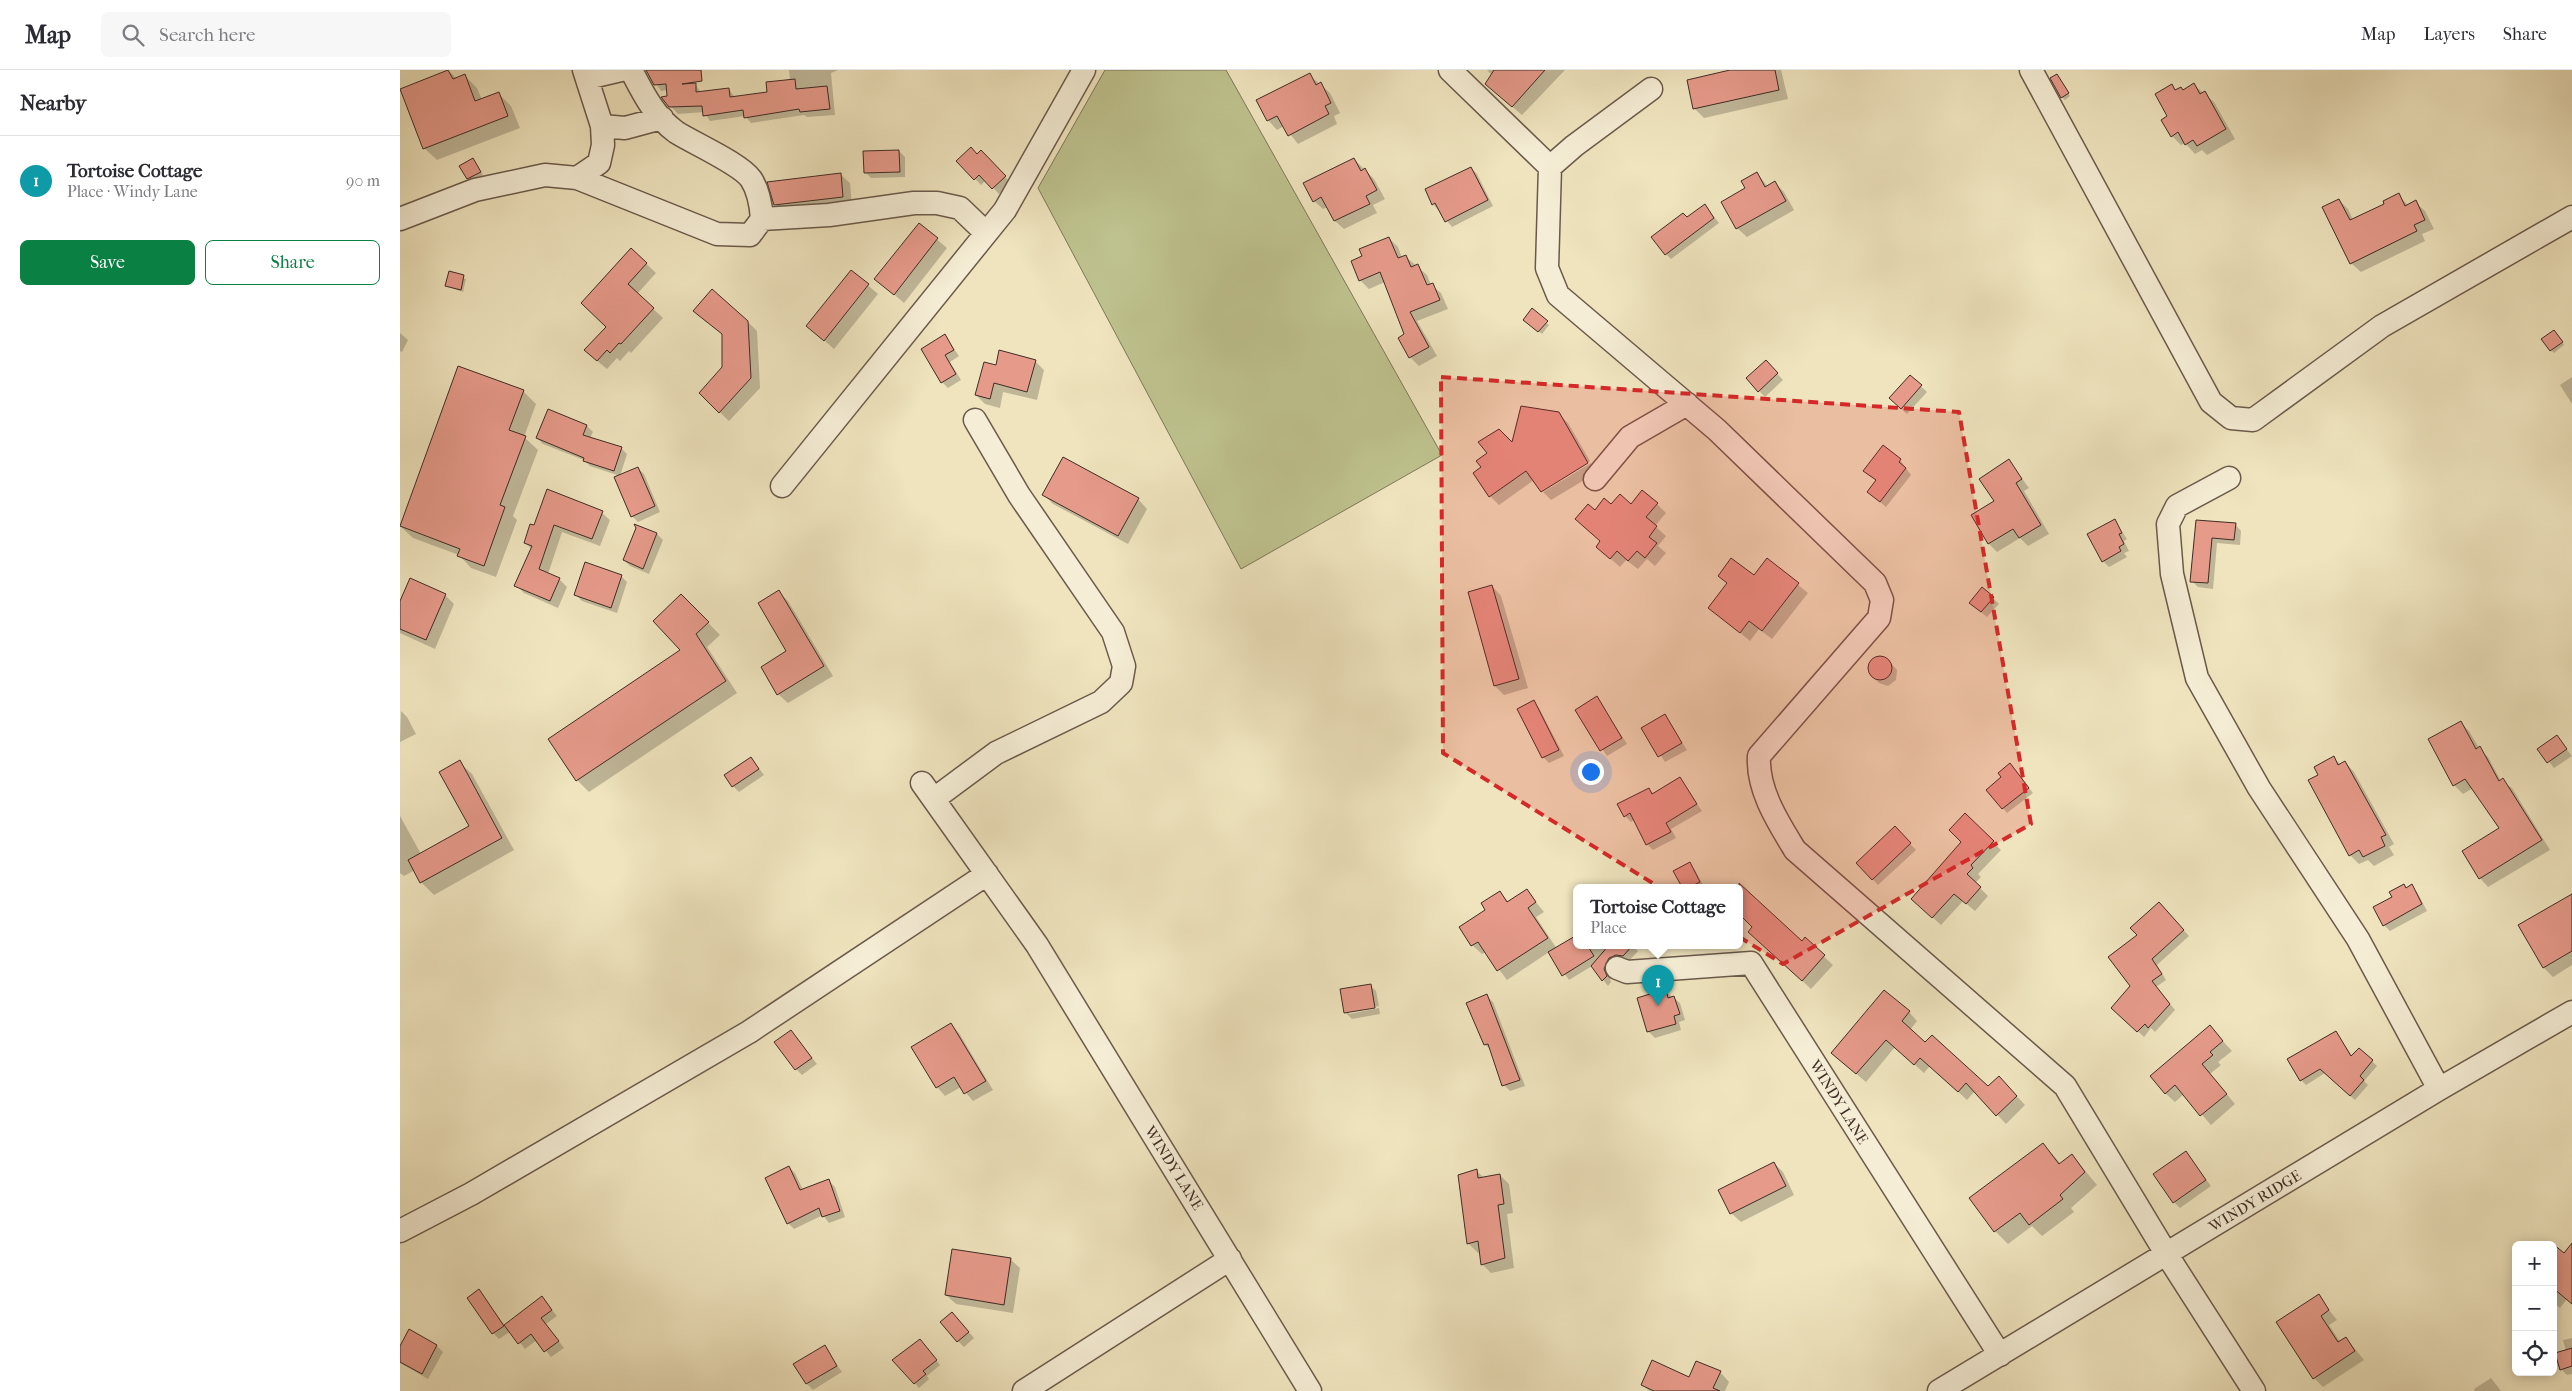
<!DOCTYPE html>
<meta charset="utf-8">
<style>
body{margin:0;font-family:"IM FELL French Canon",serif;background:#f7f7f7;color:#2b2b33}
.controls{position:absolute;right:15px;bottom:15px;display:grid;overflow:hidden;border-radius:8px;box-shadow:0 2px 12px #0003}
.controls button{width:45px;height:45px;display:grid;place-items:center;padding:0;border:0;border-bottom:1px solid #e1e1e2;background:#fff;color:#2b2b33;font:25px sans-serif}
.you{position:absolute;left:1190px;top:701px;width:18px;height:18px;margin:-12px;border:4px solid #fff;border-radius:50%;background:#1a73e8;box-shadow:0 0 0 8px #1a73e833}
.badge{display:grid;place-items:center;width:32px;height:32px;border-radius:50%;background:#0b8043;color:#fff;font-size:16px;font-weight:700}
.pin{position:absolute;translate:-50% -41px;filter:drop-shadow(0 1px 2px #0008)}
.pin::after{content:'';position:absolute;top:26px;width:18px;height:15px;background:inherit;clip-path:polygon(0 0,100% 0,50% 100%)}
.popup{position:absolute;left:1173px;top:814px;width:170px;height:65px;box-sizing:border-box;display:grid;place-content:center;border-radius:8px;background:#fff;filter:drop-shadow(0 1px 4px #0005);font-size:16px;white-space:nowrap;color:#7c7c81}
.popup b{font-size:19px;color:#2b2b33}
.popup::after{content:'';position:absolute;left:50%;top:100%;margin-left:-10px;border:10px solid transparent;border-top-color:#fff}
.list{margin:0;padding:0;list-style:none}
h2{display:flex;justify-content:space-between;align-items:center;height:65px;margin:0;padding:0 20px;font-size:21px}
h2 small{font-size:16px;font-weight:400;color:#7c7c81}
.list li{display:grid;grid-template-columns:32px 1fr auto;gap:15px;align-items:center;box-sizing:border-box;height:90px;padding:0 20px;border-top:1px solid #e1e1e2}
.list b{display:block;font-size:19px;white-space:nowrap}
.list p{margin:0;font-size:16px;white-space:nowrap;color:#7c7c81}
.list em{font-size:16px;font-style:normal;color:#7c7c81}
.actions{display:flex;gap:10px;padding:15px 20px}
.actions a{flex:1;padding:11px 0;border:1px solid #0b8043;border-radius:8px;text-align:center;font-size:18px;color:#0b8043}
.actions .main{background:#0b8043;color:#fff}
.icon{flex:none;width:28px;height:28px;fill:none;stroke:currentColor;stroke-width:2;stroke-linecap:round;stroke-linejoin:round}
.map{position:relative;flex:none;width:2172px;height:1321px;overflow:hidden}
header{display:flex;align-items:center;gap:30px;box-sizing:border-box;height:70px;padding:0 25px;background:#fff;border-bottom:1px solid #e1e1e2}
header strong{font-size:24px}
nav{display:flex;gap:28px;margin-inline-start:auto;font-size:18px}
.search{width:350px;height:45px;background:#f7f7f7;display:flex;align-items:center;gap:12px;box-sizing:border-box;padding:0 18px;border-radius:8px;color:#7c7c81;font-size:19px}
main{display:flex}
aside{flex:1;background:#fff}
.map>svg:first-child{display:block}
</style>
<header>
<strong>Map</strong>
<div class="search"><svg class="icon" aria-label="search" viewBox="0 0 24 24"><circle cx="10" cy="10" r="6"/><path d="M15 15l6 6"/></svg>Search here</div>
<nav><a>Map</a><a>Layers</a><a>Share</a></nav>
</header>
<main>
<aside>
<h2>Nearby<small></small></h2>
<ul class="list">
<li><span class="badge" style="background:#0f9aa8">1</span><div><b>Tortoise Cottage</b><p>Place · Windy Lane</p></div><em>90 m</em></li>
</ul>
<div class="actions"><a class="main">Save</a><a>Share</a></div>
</aside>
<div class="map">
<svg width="2172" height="1321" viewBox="0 0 2172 1321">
<rect width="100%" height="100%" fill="#efe4be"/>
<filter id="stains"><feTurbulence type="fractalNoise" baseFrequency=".004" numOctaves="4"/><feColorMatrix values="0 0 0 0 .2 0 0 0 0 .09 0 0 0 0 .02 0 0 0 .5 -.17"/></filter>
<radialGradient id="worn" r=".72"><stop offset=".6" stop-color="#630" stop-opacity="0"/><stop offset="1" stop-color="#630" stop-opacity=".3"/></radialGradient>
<!-- green -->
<path fill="#bec28e" stroke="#7e775a" d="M705,0H826L1042,385L841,499L638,118Z"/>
<!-- shadow -->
<path fill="#0003" d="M247,0H286L287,14H295L301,23L329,19L335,28L369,23L390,11L389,0H438L431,3L435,45L407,47L404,45L351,53L345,46L310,51L304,42L278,44L263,28L268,27V20L261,21Z
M1087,0H1165L1122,45L1096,23L1092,5Z
M1336,0H1381L1388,29L1304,48L1294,38Z
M49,1L57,9L65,6L77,18L82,30L99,24L111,36L120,58L37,90L24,78L2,20Z
M909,5L930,23L940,43L934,46L937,54L898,74L884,56L877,60L868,50Z
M1659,8L1670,26L1665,30L1662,27Z
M1794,15L1814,32L1835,69L1807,85L1802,80L1795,84L1785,73L1781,75L1772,66L1769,47L1772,16L1777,21H1783Z
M499,81L505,87V107L471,108L465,102Z
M581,82L611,113L599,124L586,110L581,115L558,91Z
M73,89L83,105L71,111L68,108Z
M954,89L974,109L985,129L973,135L977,143L944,159L935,151L928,137L923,139L914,131Z
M1071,98L1077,104L1093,136L1052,157L1033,134Z
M1357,103L1368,117L1375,113L1384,122L1394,140L1347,167L1337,158L1347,119Z
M440,104L450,113L452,136L384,144L375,134Z
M1998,125L2008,135L2015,132L2025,141L2034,159L2022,164L2025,171L1961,202L1951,193L1939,130L1948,139L1953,150L1986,134Z
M1305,136L1319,153L1271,189L1266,184Z
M519,154L547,178L504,233L476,209Z
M989,168L998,177L1002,188L1006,187L1027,205L1031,215L1041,223L1048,239L1017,251L1037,286L1019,296L1010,287L1006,264L985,212L969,219L960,210L964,187Z
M231,179L256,203L237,224L263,248L231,283L229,281L220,291L217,288L207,299L195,289Z
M452,202L478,224L434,279L408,256Z
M50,203L66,209L63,222L46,216Z
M1132,240L1149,255L1142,264L1127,252Z
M304,250L348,252L357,261L360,318L329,351L300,323L323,297L324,265Z
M0,263L8,270L2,282L0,281Z
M2156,264L2164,275L2154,283L2151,280Z
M545,266L559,286L550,292L561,310L548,318L542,312Z
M635,291L644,300L637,330L603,322L600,338L585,334L576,325L596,296Z
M1366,291L1383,310L1365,327L1347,309Z
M1510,306L1527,322L1507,344L1496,334Z
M2172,307V334L2160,315Z
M123,321L136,334L124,367L138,380L113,446L117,450L96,507L71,498L59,485L13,468L0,456Z
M1158,343L1168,353L1190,391L1142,420L1134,410L1099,435L1090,426L1112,374Z
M187,356L193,362L190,368L221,378L227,384L220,406L190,396L184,390L143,374L137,368Z
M1500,390L1511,405L1486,437L1475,428L1477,411L1465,400Z
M1609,391L1629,418L1624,421L1649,464L1628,476L1620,468L1597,482L1589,474L1572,445L1596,432Z
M1191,393L1196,403L1151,430L1143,422Z
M238,398L244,404L260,442L238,452L232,446Z
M644,425L738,429L747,439L728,474L653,434Z
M1257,434L1266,443L1255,456L1266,466L1258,476L1266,483L1255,496L1247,489L1238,499L1226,490L1220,497L1197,477L1201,472L1176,449L1211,436Z
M202,443L210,450L200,476L162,462L148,504L159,509L167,517L158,538L124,523L116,515L132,479L125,473L134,456Z
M1715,451L1727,469L1724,471L1729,481L1724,483L1727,487L1709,497L1703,491Z
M1797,451L1835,454L1841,461L1840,475L1817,473L1813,519L1798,517L1792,511Z
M257,464L263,470L249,504L230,496L224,490Z
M1368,490L1408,523L1372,569L1359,559L1350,571L1310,538L1328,514L1319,506L1355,507Z
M221,506L227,512L217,543L182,531L176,525Z
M1092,516L1101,526L1128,618L1104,625L1095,616Z
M379,522L388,531L433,606L388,633L378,624L388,582Z
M45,525L54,534L35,579L0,563V534Z
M281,525L320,565L307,577L337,623L189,722L177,710L150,669L282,580Z
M1593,528L1599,534L1587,547L1577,539Z
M1478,587L1487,589L1497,600L1496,610L1488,616L1479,613L1472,607L1468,597L1470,593Z
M1197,628L1227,674L1207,686L1177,640Z
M1134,632L1139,638L1164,686L1149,693L1143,687Z
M1,641L7,647L16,664L0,672Z
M1265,646L1287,680L1265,692L1243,658Z
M2060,652L2069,661L2079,678L2088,687L2101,711L2112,718L2150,780L2088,817L2080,808L2101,759L2073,718L2063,724L2054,715Z
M2157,667L2172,686L2154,698L2139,679Z
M351,688L364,705L339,722L333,716Z
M1934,688L1941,695L1945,692L1954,702L1994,774L1989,777L1994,785L1974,796L1968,790L1959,794L1950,785L1920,706Z
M59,692L72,704L114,780L34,825L21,812L15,800L4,806L0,803V746L21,784L71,757Z
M1614,699L1633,723L1607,743L1603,738Z
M1280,709L1302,741L1271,759L1276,768L1253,780L1247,774L1234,750L1231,752L1225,746L1249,719L1254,724Z
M1565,745L1601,780L1578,804L1581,807L1575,813L1588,826L1575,841L1563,831L1541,855L1521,837L1563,772Z
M1495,758L1516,780L1478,815L1458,794Z
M1290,794L1295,800L1304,817H1283L1275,802Z
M2004,816L2007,818L2011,816L2017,822L2027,841L1990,861L1984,855L1994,827Z
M1127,821L1144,842L1136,847L1157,879L1177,875H1188L1191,879L1195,875H1232L1238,881L1229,891L1214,893L1209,906L1211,912L1208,916L1192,896L1169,910L1149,882L1107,910L1086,882L1082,884L1072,875L1087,840L1100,823L1109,832Z
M2172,828V895L2153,907L2144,898L2120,856Z
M1764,839L1789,866L1757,895L1766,910L1756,917L1775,940L1755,962L1751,958L1744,967L1718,943L1732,916L1738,865Z
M1405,869L1433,895L1411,919L1358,870L1402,872Z
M970,915L976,921L979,936L949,941V944L979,938L980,944L952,949L946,943Z
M1265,921L1280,933L1285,950L1279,952L1281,960L1255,968L1249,962L1239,929Z
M1087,926L1093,932L1125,1016L1110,1021L1104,1015L1091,981L1085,974Z
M1509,942L1517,951L1510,960L1525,974L1588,1017L1607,1016L1625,1035L1606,1054L1575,1021L1567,1030L1530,996L1524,1003L1495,977L1466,1012L1441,991Z
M551,954L559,963L593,1020L573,1031L561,1017L545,1026L537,1017Z
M1810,957L1832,981L1818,992L1821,995L1810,1004L1835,1034L1811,1055L1784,1024L1775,1032L1765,1023Z
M391,961L417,994L402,1005L396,999Z
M1936,963L1953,987L1959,979L1977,996L1964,1011L1968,1015L1955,1030L1925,1003L1906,1015L1901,1010Z
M1643,1074L1661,1094L1672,1085L1697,1115L1671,1138L1674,1142L1642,1166L1632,1156L1608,1174L1595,1161L1571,1128Z
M1786,1083L1811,1116L1780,1138L1774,1132Z
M1374,1093L1383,1102L1394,1125L1341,1152L1331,1143Z
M389,1097L395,1103L403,1120L429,1111L435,1117L445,1147L429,1153L423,1145L394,1159L388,1153Z
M1077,1101L1084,1108L1100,1105L1109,1114L1113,1143L1107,1144L1114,1198L1091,1203L1082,1194L1080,1182L1078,1183L1069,1174L1059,1106Z
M2172,1175V1234L2167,1229L2160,1238L2153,1232V1180L2164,1185Z
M610,1189L620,1198L613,1243L556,1234L546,1225Z
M79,1221L105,1256L142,1228L157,1246L146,1254L164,1278L151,1287L137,1270L125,1279L111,1261L99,1269L93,1263Z
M1918,1226L1937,1250L1929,1255L1940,1272L1946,1268L1964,1290L1923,1317L1914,1308Z
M558,1250L574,1268L564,1277L558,1271Z
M9,1261L37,1276L43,1282L28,1309L0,1293V1278Z
M2172,1268V1304L2167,1305L2161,1299L2166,1281L2163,1270Z
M524,1275L540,1295L527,1306L529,1309L519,1318L515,1313Z
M424,1277L442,1302L413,1320L407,1314Z
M1320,1302L1329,1312L1325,1321H1249L1243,1315Z
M2091,1308L2101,1321H2075L2074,1319Z"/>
<!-- building -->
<path fill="#e69a8a" stroke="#3f2c25" d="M48,0L53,9L65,4L75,31L99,22L108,46L23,79L0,19Z
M246,0H301L302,11L282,14L296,13V22L329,18L330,27L367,22L366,12L395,9L396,19L427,16L430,39L400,42L399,39L344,48L343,40L303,46L302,36L269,37L261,27L267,26L266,14L254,15Z
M1094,0H1145L1112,37L1085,14Z
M1330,0H1375L1379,20L1293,39L1287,10Z
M910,3L916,15L921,12L931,33L925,36L929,44L888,66L877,46L867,51L856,30Z
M1657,4L1669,23L1661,28L1650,8Z
M1794,13L1800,24L1805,21L1826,59L1797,76L1793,70L1785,75L1778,62L1771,67L1761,50L1767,46L1755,24L1772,14L1775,20L1781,17L1783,20Z
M571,77L577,84L581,80L606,106L592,119L579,105L574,110L556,91Z
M499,80L500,102L464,103L463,81Z
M73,88L81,102L67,109L59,96Z
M954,88L961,101L965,98L977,120L966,126L970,134L934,151L921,127L913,132L903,113Z
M1071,97L1088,130L1045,152L1035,133L1032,135L1025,119Z
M1357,102L1365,117L1375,111L1386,131L1336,159L1321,132L1345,118L1341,111Z
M441,103L443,127L374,135L367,112Z
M1999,123L2005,136L2016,130L2025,150L2014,155L2017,161L1950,194L1922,137L1939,129L1950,150L1984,134L1983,131Z
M1305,134L1314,148L1265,185L1251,167L1283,143L1287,147Z
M519,153L538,168L494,225L474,209Z
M989,167L998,188L1006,185L1011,197L1018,194L1027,215L1033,213L1040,230L1010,242L1029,277L1009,288L998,268L1004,264L980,202L959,211L951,191L962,186L959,179Z
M231,178L247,193L228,214L254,238L221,274L219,273L210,283L207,280L197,291L184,280L206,257L181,233Z
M451,200L469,214L424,271L406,256Z
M49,201L64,205L61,220L45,216Z
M312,219L348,251L351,308L319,343L299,323L322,297V264L293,241Z
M1132,238L1148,251L1138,262L1123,250Z
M2154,260L2163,272L2150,281L2141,269Z
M545,264L554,280L545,285L556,304L541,313L521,279Z
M599,280L636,290L627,322L594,313L590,329L575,325L584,292L596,295Z
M1366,290L1378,303L1358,322L1346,308Z
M58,296L124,320L109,360L126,366L100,435L105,437L84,496L57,486L60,479L0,456Z
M1510,305L1522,315L1501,339L1489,328Z
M1121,336L1159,342L1188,393L1141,422L1126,401L1089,427L1073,403L1081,397L1076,391L1087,383L1078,372L1099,359L1112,372Z
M148,339L187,355L183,365L222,377L214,401L183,391L184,388L136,368Z
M1483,375L1501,389L1499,392L1506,398L1480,432L1467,422L1476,410L1463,401Z
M663,387L739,428L718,466L642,425Z
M1609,389L1622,409L1616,413L1641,455L1619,468L1613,459L1588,474L1571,445L1594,431L1579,409Z
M238,397L255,436L231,447L214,407Z
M147,419L203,441L192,469L154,455L139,499L160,508L150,531L114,516L132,476L124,473L130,454L134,455Z
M1242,420L1258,433L1246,447L1257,456L1249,467L1257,473L1245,488L1237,481L1228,491L1217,481L1210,489L1196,477L1200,471L1175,449L1188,434L1195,440L1204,428L1211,434L1220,424L1231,434Z
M1715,449L1722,463L1719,464L1724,474L1719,477L1721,481L1702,492L1687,464Z
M1796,450L1836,453L1834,470L1812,468L1808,513L1790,512Z
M234,454L257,463L243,499L223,490L236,458Z
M1331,488L1354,505L1367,488L1399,513L1362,561L1349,551L1340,563L1308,538L1327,513L1318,506Z
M185,492L222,505L211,538L174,525Z
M10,508L46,524L26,570L0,559V531Z
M1092,515L1119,609L1094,616L1068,522Z
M1582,517L1594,527L1581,542L1569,533Z
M379,520L424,596L377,625L361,597L386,581L358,533Z
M281,524L309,552L296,564L326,611L176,711L148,669L280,580L253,551Z
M1468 598a12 12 0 1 1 24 0a12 12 0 1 1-24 0Z
M1197,626L1222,668L1200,681L1175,640Z
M1134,630L1159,680L1142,688L1117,639Z
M1265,644L1282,673L1258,687L1241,658Z
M2061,651L2076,679L2080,676L2099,711L2103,708L2142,770L2079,809L2062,781L2099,758L2065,709L2053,716L2028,669Z
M2157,665L2167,679L2147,693L2137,679Z
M1934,686L1938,695L1945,691L1986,765L1981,767L1985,776L1963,787L1959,780L1949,786L1908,710L1918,705L1914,697Z
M351,687L359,699L332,717L324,705Z
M60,690L102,768L20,813L8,790L69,756L39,702Z
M1610,693L1629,718L1602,739L1586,720L1601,707L1598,703Z
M1280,707L1297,734L1266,753L1271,762L1246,775L1230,743L1224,747L1217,734L1249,718L1252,724Z
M1565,743L1594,771L1571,795L1573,798L1567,804L1581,817L1566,834L1554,824L1532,848L1511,829L1561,772L1549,760Z
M1495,756L1511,773L1472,810L1456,793Z
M1290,792L1300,812L1290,817H1282L1273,801Z
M1339,813L1402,871L1405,867L1425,885L1402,911L1348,862L1352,857L1339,844Z
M2004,814L2006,818L2012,814L2022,834L1983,856L1973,837L1992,827L1989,822Z
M1127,819L1136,832L1128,838L1148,868L1097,901L1078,872L1071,876L1059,857L1085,840L1081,833L1100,821L1107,832Z
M2172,824V881L2143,898L2118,855Z
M1759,832L1784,860L1752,889L1762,904L1752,911L1770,934L1748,958L1745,954L1737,962L1711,938L1730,916L1708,887L1737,865L1730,858Z
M1177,865V875H1187L1194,886L1162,906L1148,882Z
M1209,875H1233L1223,886L1216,885L1209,888L1204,899L1207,906L1202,911L1191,896Z
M971,914L975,938L944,943L940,919Z
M1266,919L1268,928L1274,926L1280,944L1274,946L1276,954L1247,962L1237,928Z
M1484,920L1510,941L1502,951L1525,972L1532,965L1588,1016L1599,1006L1617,1026L1596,1046L1566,1013L1558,1022L1520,988L1514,995L1486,970L1456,1004L1431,983Z
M1087,924L1120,1010L1102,1016L1088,974L1084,975L1066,933Z
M551,953L586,1011L564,1024L554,1007L536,1018L511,977Z
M1810,955L1823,971L1810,982L1813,985L1802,994L1827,1024L1800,1046L1775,1015L1765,1024L1750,1006Z
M391,960L412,988L395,1000L374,972Z
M1936,961L1951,986L1959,978L1973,990L1960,1006L1964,1010L1950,1026L1920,999L1900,1011L1887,989Z
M1643,1073L1659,1094L1672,1084L1685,1102L1660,1125L1663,1129L1629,1155L1620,1143L1594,1162L1569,1128Z
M1786,1081L1806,1110L1773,1133L1753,1104Z
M1374,1092L1386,1116L1330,1144L1318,1120Z
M389,1096L400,1120L429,1109L440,1141L422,1147L419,1138L387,1154L365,1108Z
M1077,1099L1078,1108L1100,1104L1104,1134L1098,1135L1105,1188L1081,1195L1078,1171L1067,1174L1058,1105Z
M2172,1173V1234L2153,1218V1174L2164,1183Z
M552,1179L611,1188L604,1235L545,1225Z
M79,1219L104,1256L92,1264L67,1228Z
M1919,1224L1929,1240L1921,1246L1938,1272L1946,1267L1955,1281L1913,1309L1876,1252Z
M142,1226L152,1240L141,1248L159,1271L144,1282L131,1264L118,1274L104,1255Z
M552,1242L569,1262L557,1272L540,1252Z
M9,1259L37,1275L22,1304L0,1292V1276Z
M520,1269L537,1290L523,1301L526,1304L514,1314L492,1290Z
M425,1275L437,1296L406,1314L393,1294Z
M2172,1278V1296L2160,1300L2155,1283Z
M1252,1290L1289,1307L1296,1291L1321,1301L1313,1318L1320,1321H1254L1241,1315Z"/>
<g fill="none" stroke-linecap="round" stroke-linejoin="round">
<defs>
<path id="street" d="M184,0L202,56L225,58L262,48
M1050,0L1150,97
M1631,0L1811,332L1831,348L1853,350L1982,256L2172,147
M187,8L221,0
M1251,19L1174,76L1150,97L1147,198L1158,225L1317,360L1475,513L1482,530L1479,548L1359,686C1357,720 1378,752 1395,780L1665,1016L1767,1185L1854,1321
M177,108L199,93L203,75L202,56
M0,149L75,120L145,105L177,108L317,164L350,165L362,149C361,135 359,121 351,109C341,94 293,73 276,62C254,46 243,23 231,0
M362,149L429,145L514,133H537L560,138L586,163
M1829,408L1777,436L1768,454L1772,504L1797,608L1859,718L1958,869L2039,1019
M1195,409L1230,367L1287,334
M382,416L605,140L684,0
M522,713L637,875L910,1321
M534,729L596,683L701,632L721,613L724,596L713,562L619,425L575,350
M1217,898L1227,902L1351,893L1600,1285
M0,1161L71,1124L349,962L587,804
M624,1321L830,1189
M1539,1321L2039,1019L2172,942"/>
</defs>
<!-- street casing -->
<use href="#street" stroke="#6b5a4b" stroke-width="25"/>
<!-- street -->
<use href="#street" stroke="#f5edd5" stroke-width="22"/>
</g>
<!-- marked area -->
<path fill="#d62828" fill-opacity="0.2" stroke="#d62828" stroke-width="4" stroke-dasharray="10 6" stroke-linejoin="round" d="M1041,307L1559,342L1631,754L1383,894L1043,683Z"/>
<g text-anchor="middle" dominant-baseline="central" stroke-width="4.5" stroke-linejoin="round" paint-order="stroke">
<!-- street labels -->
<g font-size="15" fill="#3f2c25" stroke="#f5edd5">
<text transform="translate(1439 1032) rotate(58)">WINDY LANE</text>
<text transform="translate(774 1098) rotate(58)">WINDY LANE</text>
<text transform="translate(1855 1131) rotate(-31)">WINDY RIDGE</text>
</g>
</g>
<rect width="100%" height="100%" filter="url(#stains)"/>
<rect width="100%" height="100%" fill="url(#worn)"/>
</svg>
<div class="controls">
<button>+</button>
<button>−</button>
<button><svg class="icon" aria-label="locate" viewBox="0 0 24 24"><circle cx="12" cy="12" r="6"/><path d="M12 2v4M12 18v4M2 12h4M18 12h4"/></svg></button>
</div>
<div class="you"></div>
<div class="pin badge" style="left:1258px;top:936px;background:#0f9aa8">1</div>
<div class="popup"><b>Tortoise Cottage</b>Place</div>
</div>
</main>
